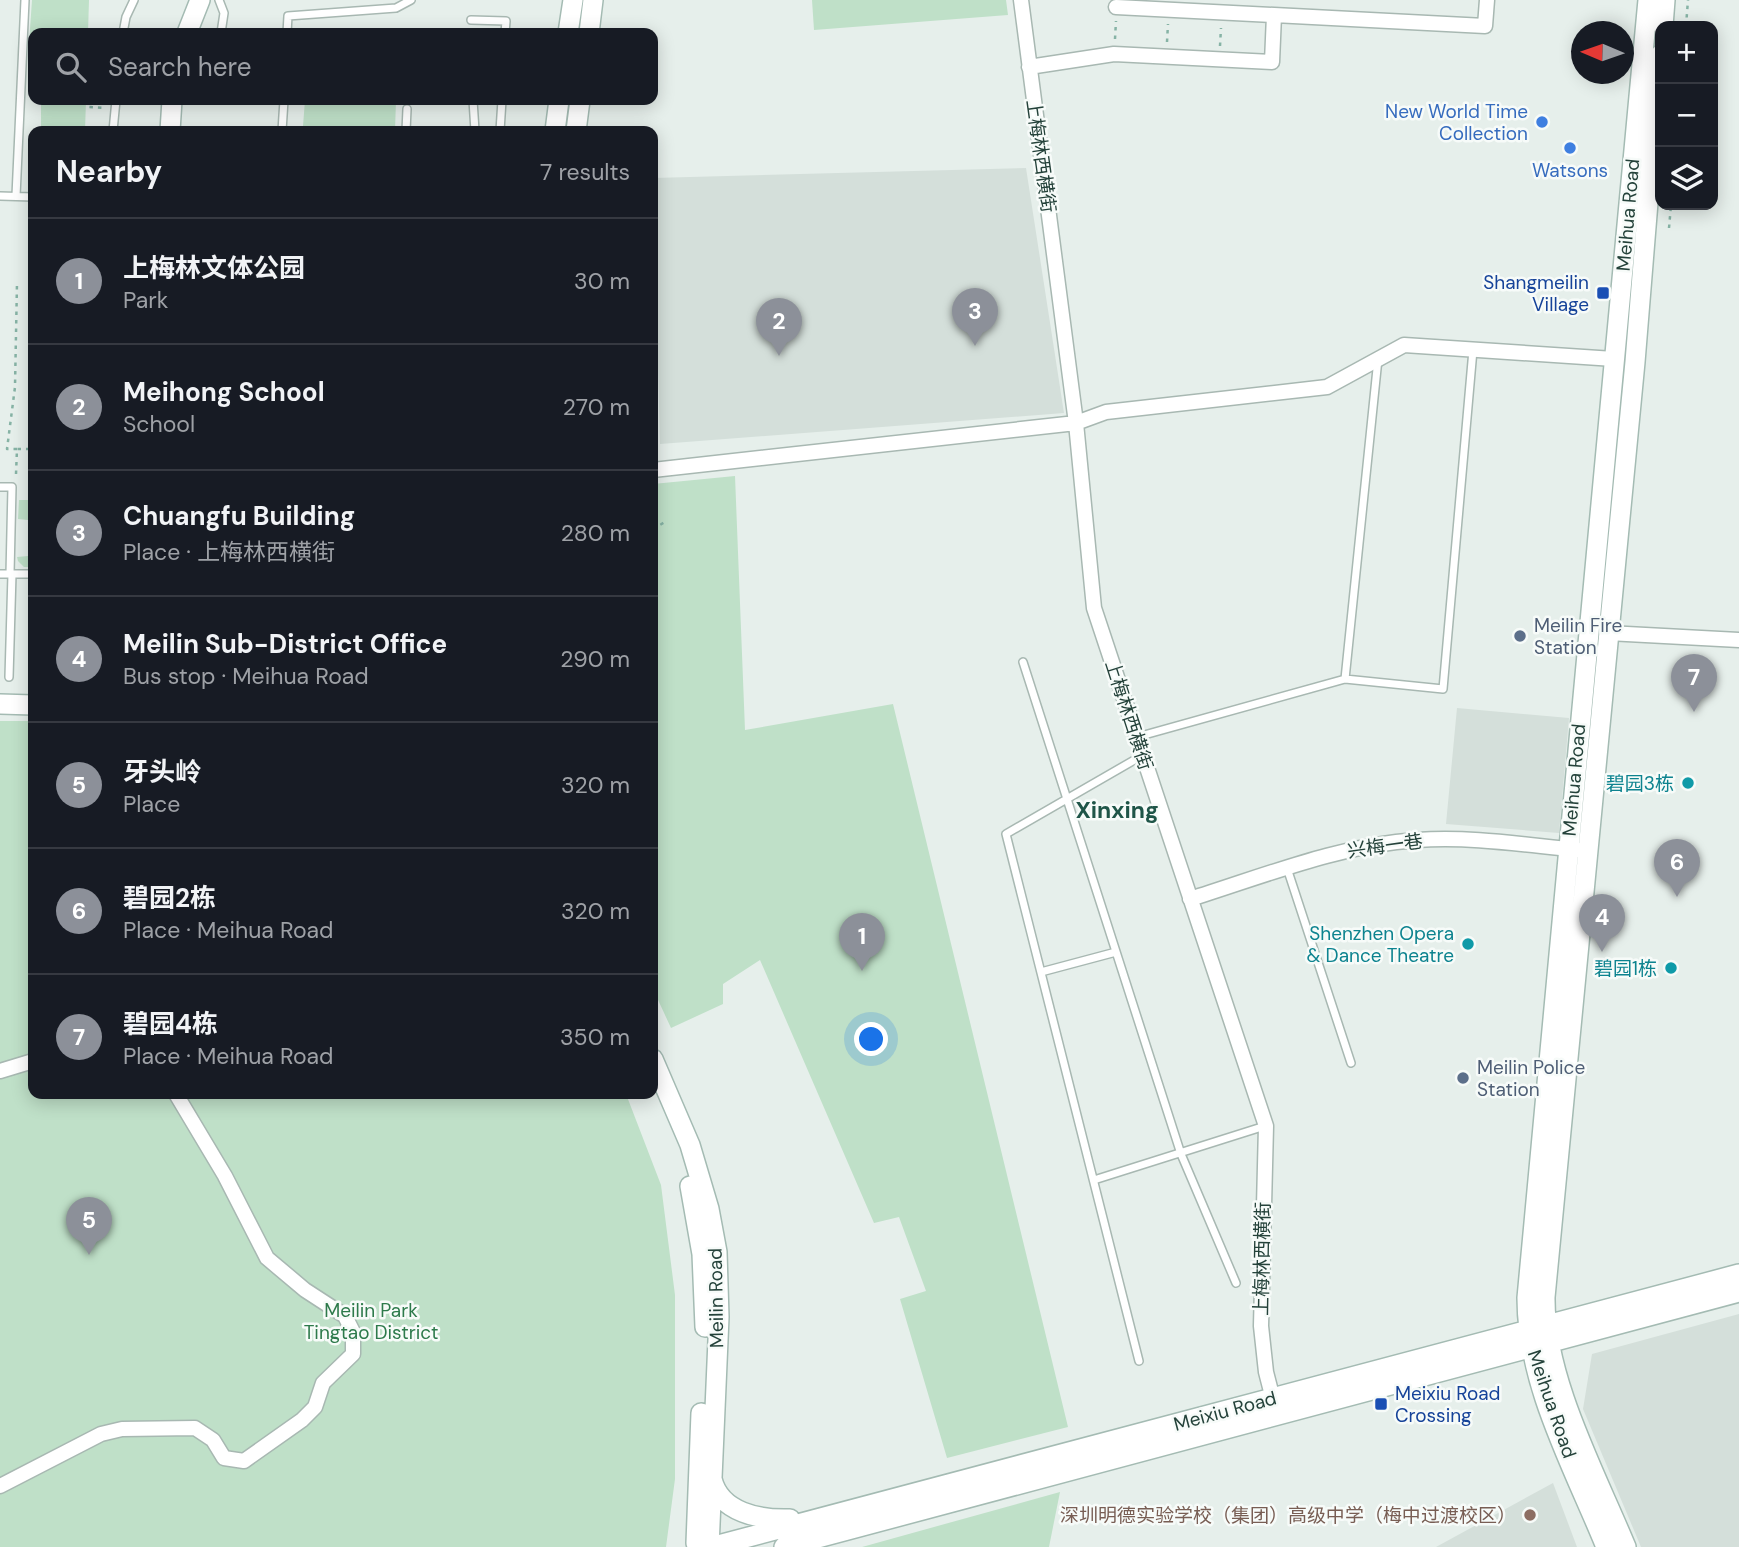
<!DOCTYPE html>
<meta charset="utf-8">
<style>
body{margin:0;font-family:"DM Sans","Noto Sans SC",sans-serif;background:#20242c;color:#f1f3f6}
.controls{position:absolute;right:21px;top:21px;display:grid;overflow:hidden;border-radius:14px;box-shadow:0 4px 18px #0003}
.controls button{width:63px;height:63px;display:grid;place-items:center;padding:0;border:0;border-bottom:2px solid #363941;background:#171b24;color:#f1f3f6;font:35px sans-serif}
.compass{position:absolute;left:1571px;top:21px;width:63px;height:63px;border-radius:50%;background:#171b24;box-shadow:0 4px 18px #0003;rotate:272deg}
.you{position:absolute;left:872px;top:1040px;width:24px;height:24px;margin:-18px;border:5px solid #fff;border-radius:50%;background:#1a73e8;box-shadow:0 0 0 10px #1a73e833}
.badge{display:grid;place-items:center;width:46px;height:46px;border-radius:50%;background:#8c9099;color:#fff;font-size:23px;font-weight:700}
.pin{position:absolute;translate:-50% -58px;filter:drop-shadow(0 2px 4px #0008)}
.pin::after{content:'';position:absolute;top:37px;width:24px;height:21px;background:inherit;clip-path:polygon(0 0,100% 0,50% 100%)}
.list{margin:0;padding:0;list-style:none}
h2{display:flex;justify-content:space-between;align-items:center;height:91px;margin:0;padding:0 28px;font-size:30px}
h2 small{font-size:23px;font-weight:400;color:#9ea1a6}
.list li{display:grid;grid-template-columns:46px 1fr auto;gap:21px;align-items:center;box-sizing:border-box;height:126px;padding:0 28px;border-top:2px solid #363941}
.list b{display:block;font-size:26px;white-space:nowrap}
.list p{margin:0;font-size:23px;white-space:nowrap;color:#9ea1a6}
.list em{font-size:23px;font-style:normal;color:#9ea1a6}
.icon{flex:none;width:38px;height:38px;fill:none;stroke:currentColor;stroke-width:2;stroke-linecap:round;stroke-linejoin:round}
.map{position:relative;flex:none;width:1739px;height:1547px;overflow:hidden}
.search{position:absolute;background:#171b24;box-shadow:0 4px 18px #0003;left:28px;top:28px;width:630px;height:77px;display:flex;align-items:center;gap:18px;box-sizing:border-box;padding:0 24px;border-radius:14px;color:#9ea1a6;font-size:26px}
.panel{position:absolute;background:#171b24;box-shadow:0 4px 18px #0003;left:28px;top:126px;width:630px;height:973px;border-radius:14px}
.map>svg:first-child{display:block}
</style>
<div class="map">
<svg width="1739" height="1547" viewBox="0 0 1739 1547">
<rect width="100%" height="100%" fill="#e6efeb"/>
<!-- built -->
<path fill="#d4dfda" d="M1026,168L1064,413L660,444L653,178Z
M1457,708L1569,718L1559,833L1446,824Z
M1739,1314V1547H1641L1583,1409L1592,1354Z
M1553,1483L1577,1547H1436Z"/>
<!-- green -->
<path fill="#bfe0c8" d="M32,0H89L88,33H33V58H28Z
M812,0H1006L1008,15L814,30Z
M41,100H86L85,131H41Z
M305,100H396L395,131H298V127L303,126Z
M735,476L745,730L893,704L1068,1427L947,1458L900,1299L926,1291L899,1217L874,1223L760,960L723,984V1004L671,1028L653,989V484Z
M19,500H32L33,567H24L18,561L17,557L28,556V520L18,519Z
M0,721H33V1094H626L661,1185L675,1295V1479L666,1547H0Z
M1060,1492L1049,1547H862Z"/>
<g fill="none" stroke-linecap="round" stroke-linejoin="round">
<defs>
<path id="lane" d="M219,0L224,13L221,33
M471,20L506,21L505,33
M123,33L126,17L134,0
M287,33L288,16L396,8L411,0
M473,100L475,131
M113,131L116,100
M282,131L284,100
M406,131L407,109
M500,131L502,100
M0,196L33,197
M16,196L25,0
M0,487H12L10,574
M0,574H33
M1023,662L1181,1154L1236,1283
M9,677L12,574
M1345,679L1443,689L1473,350
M1137,737L1345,679L1378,359
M1287,868L1351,1063
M1041,972L1116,952
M1094,1180L1265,1126
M1139,1361L1006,834L1143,755"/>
<path id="street" d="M1021,0L1076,423L1094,608L1266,1126L1261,1326L1266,1372L1275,1407
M1116,7L1274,15
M1029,67L1114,54L1272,62L1274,15L1485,26L1487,0
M653,470L1076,423L1106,412L1327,387L1404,345L1614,359
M1608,633L1739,640
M1190,899C1264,876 1339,845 1417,840C1471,836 1525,845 1578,850
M0,1071L33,1061
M0,1486L101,1434L122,1429L195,1428L213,1440L224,1458L244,1461L302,1420L315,1407L323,1383L353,1354V1332L345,1316L305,1290L267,1258L225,1176L176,1094"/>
<path id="secondary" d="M1663,26L1665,0
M187,33L200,0
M568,33L573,0
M589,33L593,0
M170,131L172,100
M555,131L559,100
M576,131L580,100
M0,704L33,705
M653,1059L690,1145L709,1209L717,1252L719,1317L709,1547
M690,1186L702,1254L705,1327
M712,1479C720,1513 760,1520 790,1519
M696,1543L701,1413
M711,1547L1739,1274
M784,1547L1739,1292
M1606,1547C1574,1468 1527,1385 1527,1298L1648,0
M1626,1547C1595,1472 1544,1378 1545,1297L1635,362L1660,55"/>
</defs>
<!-- lane casing -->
<use href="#lane" stroke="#a8b8b2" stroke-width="10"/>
<!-- street casing -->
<use href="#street" stroke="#a8b8b2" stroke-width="17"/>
<!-- secondary casing -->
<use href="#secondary" stroke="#a4bbb3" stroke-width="22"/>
<!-- path -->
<path stroke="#86b3a5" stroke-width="2.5" stroke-dasharray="3.5 5" stroke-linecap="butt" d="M1686,26L1688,0
M1115,39L1116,21
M1167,42L1168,24
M1220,46L1221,28
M89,100L88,107L105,108
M1669,228L1671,205
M17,449H7L15,387L17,283
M16,474L17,449H33
M653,529L665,522
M653,707L655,709"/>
<!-- lane -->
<use href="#lane" stroke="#fff" stroke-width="7"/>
<!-- street -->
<use href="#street" stroke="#fff" stroke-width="14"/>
<!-- secondary -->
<use href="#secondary" stroke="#fff" stroke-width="19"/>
</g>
<!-- markers -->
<g fill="#3f7fe0" stroke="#f7fbf9" stroke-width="2.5">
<circle cx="1542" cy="122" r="7"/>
<circle cx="1570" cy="148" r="7"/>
</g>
<g fill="#1a4fb4" stroke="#f7fbf9" stroke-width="2.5">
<rect x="1596" y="286" width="14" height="14" rx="3.5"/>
<rect x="1374" y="1397" width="14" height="14" rx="3.5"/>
</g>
<g fill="#5c6f8a" stroke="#f7fbf9" stroke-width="2.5">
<circle cx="1520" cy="636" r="7"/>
<circle cx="1463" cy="1078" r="7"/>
</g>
<g fill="#0f9aa8" stroke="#f7fbf9" stroke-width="2.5">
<circle cx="1688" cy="783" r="7"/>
<circle cx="1468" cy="944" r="7"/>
<circle cx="1671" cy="968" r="7"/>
</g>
<circle fill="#8d6e63" stroke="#f7fbf9" stroke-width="2.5" cx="1530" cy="1515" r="7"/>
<g text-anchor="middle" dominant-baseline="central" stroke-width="5" stroke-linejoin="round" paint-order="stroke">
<!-- shop labels -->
<g font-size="19" fill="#366cbe" stroke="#f7fbf9" text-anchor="end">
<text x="1528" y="111">New World Time<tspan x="1528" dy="22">Collection</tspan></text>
<text x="1570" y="170" text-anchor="middle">Watsons</text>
</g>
<!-- street labels -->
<g font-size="19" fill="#24423a" stroke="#f7fbf9">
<text transform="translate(1041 156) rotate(82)">上梅林西横街</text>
<text transform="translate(1628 215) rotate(-85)">Meihua Road</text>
<text transform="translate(1129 715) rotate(72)">上梅林西横街</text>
<text transform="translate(1574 780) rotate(-85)">Meihua Road</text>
<text transform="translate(1385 846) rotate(-8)">兴梅一巷</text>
<text transform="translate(1262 1259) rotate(-89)">上梅林西横街</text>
<text transform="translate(716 1298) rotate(-91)">Meilin Road</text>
<text transform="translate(1552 1404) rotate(71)">Meihua Road</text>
<text transform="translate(1225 1411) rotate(-15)">Meixiu Road</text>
</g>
<!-- transit labels -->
<g font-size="19" fill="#164399" stroke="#f7fbf9" text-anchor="end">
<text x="1589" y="282">Shangmeilin<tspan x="1589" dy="22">Village</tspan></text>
<text x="1395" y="1393" text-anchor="start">Meixiu Road<tspan x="1395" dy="22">Crossing</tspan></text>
</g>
<!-- service labels -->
<g font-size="19" fill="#4e5e75" stroke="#f7fbf9" text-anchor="start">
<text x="1534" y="625">Meilin Fire<tspan x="1534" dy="22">Station</tspan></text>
<text x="1477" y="1067">Meilin Police<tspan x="1477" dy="22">Station</tspan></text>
</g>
<!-- culture labels -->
<g font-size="19" fill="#0d838f" stroke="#f7fbf9" text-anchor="end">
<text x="1674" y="783">碧园3栋</text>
<text x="1454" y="933">Shenzhen Opera<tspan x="1454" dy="22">&amp; Dance Theatre</tspan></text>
<text x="1657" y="968">碧园1栋</text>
</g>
<!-- park labels -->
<g font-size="19" fill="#2d7a4b" stroke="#f7fbf9">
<text x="371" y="1310">Meilin Park<tspan x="371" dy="22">Tingtao District</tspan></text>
</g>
<!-- education labels -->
<g font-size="19" fill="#785e54" stroke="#f7fbf9" text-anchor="end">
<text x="1516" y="1515">深圳明德实验学校（集团）高级中学（梅中过渡校区）</text>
</g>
<!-- quarter labels -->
<g font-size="23" font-weight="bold" fill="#1f5548" stroke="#f7fbf9">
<text x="1117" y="810">Xinxing</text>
</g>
</g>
</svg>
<div class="controls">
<button>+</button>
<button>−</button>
<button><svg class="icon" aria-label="layers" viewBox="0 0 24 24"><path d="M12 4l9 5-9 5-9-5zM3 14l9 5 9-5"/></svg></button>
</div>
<svg class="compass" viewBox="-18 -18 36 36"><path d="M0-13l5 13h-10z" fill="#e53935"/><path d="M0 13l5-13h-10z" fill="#9ea1a6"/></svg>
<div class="you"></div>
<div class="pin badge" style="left:862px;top:971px">1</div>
<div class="pin badge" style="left:779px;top:356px">2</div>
<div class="pin badge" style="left:975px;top:346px">3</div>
<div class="pin badge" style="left:1602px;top:952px">4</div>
<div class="pin badge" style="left:89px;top:1255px">5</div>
<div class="pin badge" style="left:1677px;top:897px">6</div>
<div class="pin badge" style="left:1694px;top:712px">7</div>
<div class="search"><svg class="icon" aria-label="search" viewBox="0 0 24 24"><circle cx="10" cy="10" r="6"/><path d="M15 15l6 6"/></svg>Search here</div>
<section class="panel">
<h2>Nearby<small>7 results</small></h2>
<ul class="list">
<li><span class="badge">1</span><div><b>上梅林文体公园</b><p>Park</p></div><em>30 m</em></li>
<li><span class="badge">2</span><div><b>Meihong School</b><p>School</p></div><em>270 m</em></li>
<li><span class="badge">3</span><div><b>Chuangfu Building</b><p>Place · 上梅林西横街</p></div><em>280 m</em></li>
<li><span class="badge">4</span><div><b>Meilin Sub-District Office</b><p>Bus stop · Meihua Road</p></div><em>290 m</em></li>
<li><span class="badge">5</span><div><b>牙头岭</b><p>Place</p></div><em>320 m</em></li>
<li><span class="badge">6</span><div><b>碧园2栋</b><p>Place · Meihua Road</p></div><em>320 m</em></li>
<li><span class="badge">7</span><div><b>碧园4栋</b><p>Place · Meihua Road</p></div><em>350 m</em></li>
</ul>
</section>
</div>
